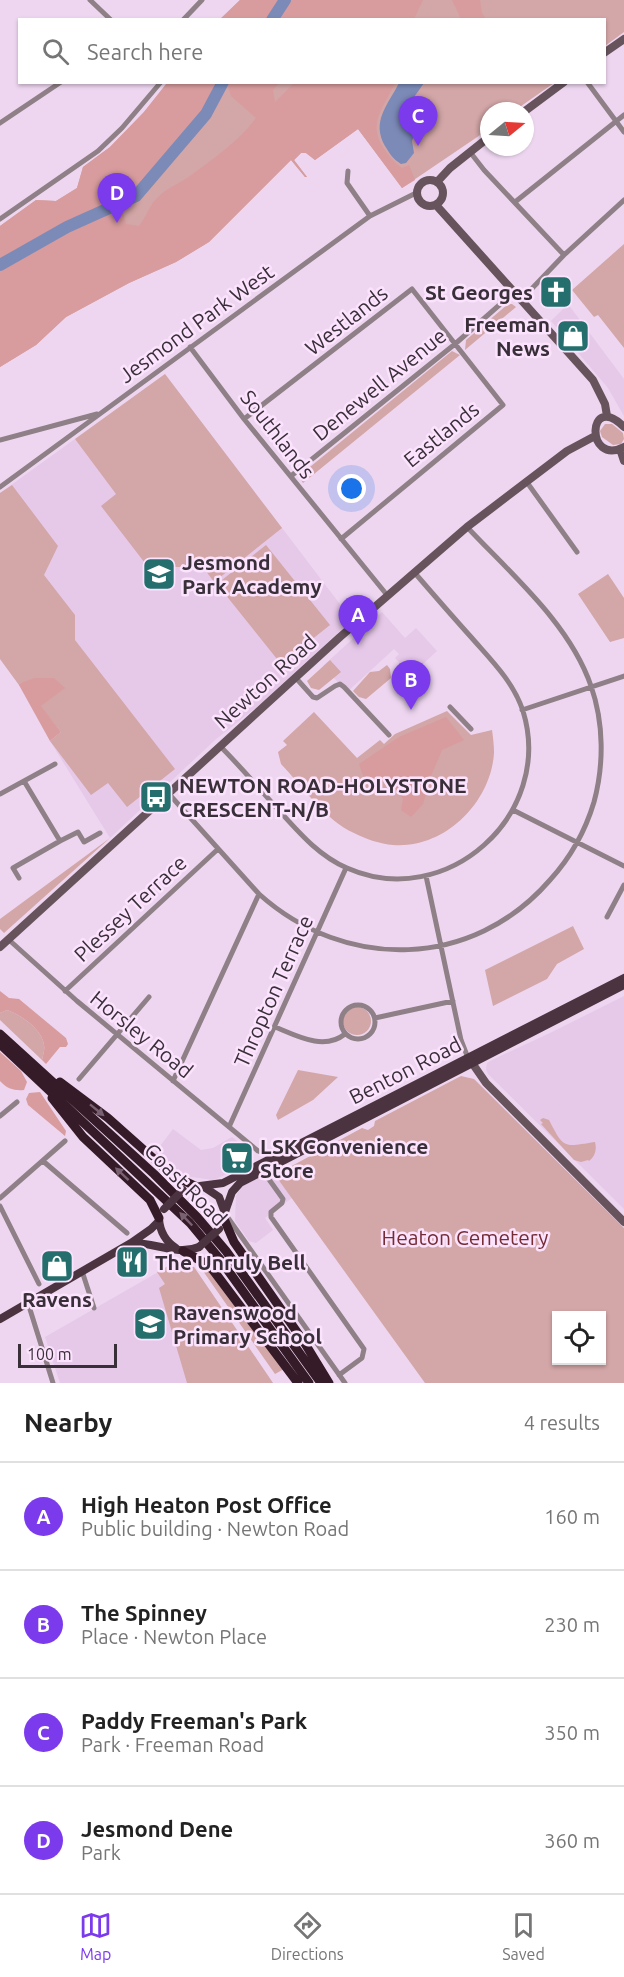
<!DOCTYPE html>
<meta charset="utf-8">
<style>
body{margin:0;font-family:Ubuntu,sans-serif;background:#f2f2f2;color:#222}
.controls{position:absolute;right:18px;bottom:18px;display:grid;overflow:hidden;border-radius:0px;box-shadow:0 2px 4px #0004}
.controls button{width:54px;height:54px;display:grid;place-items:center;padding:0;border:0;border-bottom:2px solid #e0e0e0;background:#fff;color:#222;font:30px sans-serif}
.compass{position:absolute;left:480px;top:102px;width:54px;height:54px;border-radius:50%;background:#fff;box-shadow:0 2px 4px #0004;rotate:72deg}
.scale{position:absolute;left:18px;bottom:15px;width:99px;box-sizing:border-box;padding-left:6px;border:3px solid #392f39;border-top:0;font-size:16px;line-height:21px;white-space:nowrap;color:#392f39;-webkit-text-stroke:4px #fce3fd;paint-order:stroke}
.you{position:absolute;left:352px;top:489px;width:21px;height:21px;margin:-15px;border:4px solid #fff;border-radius:50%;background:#1a73e8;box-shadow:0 0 0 9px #1a73e833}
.badge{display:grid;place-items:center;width:39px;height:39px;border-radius:50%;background:#7c3aed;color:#fff;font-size:20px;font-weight:700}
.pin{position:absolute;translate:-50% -50px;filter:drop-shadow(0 2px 3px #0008)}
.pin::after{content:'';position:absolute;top:32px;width:21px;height:18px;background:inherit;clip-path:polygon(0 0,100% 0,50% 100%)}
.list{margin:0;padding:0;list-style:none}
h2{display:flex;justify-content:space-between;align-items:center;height:78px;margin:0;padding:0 24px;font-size:26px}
h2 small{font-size:20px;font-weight:400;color:#767676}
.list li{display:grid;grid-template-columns:39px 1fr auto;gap:18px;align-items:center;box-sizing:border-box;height:108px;padding:0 24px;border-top:2px solid #e0e0e0}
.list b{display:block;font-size:22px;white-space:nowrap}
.list p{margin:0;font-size:20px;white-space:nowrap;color:#767676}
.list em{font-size:20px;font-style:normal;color:#767676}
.icon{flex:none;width:33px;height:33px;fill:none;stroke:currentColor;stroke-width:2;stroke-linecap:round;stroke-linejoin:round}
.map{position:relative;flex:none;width:624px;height:1383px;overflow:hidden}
.search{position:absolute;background:#fff;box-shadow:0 2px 4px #0004;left:18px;right:18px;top:18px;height:66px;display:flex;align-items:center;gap:15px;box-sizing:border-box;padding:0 21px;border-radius:0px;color:#767676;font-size:22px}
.sheet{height:510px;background:#fff}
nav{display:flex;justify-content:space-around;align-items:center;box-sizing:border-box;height:84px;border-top:2px solid #e0e0e0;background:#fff;font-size:16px;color:#767676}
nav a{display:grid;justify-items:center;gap:3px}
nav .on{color:#7c3aed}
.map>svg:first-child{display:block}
</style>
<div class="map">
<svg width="624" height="1383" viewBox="0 0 624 1383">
<rect width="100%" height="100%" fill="#eed6f0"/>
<!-- built -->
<path fill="#e6c8e8" d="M568,304L624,379V416L608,388L551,321Z
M165,374L352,620L259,705L215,740L110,838L50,741L19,685L0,659V493Z
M382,612L405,638L416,628L437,651L411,675L395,658L399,654L394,649L347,692L323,666Z
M624,996V1209L488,1074L486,1069L487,1063L494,1059L550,1033Z
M173,1129L201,1150L213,1148L232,1137L253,1154L251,1162L214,1180L184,1176L177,1174L154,1154Z
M265,1175H275L292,1198L265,1218L273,1230L256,1243L249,1241L235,1221L236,1196L241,1186Z
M174,1263L194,1267L273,1383H60L45,1337Z"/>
<!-- green -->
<path fill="#d3a6a7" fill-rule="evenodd" d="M240,0H624V32L605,46L604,20H220Z
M167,83H554L514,111H489V129L402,188L358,129L315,160L306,153H301L294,160L307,177H305L291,160L209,242L176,262L129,283L66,317L36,345L0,367V226L36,200L56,201L77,188L83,167L110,147L144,112Z
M624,244V348L598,315L594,317L572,290Z
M508,304H512L516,307L465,350L466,340Z
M452,351L460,355L303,483L301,480L305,471Z
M165,374L282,528L214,582L203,567H148L101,506L116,494L75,439Z
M605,424H612L623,433L624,439L621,444L613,445L602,437L600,431Z
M12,485L58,546L44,575L75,615V640L175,769L127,807L108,783L91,795L50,741L61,732L41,707L19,685L0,659V493Z
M266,545L330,625L281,664L217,584Z
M608,574L624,598V638L610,642L578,594Z
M330,660L341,672L319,690L311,688L307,681Z
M387,665L390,669L391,678L366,699L359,697L353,691L370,672L379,671Z
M447,711L471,735L492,730C493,737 494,745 494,753C491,802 445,849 393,845C380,844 366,839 354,833C326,821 302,786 281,764L278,752L287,745L283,741L314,712L357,758L380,740L384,744L395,734Z
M110,838L4,933L0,929V919Z
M573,926L584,949L557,964L547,979L493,1006L485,970Z
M343 1021a14 14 0 1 1 28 0a14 14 0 1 1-28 0Z
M7,1010C21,1015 42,1029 44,1045C45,1050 43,1055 42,1060L0,1020V1013Z
M298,1070L338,1077L313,1100L278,1120L276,1115Z
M461,1076L474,1079L624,1228V1383H425L275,1175L362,1128L368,1130L374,1126L375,1121ZM556,1316H602V1360H556Z
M543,1118L549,1120C564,1149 563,1147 595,1142C597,1150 595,1156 589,1161L588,1160L581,1162L574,1160L541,1124L543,1123L540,1120Z
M196,1261L209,1270L284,1369L275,1374Z
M174,1263L194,1267L273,1383H187L159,1288L165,1284L157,1272Z"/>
<!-- forest -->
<path fill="#d89c9e" d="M240,0H423L414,19H220Z
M452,0H480L482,13L486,19H461Z
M167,83H221L206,112L135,194L120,201L126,224L139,226C147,216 149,205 159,196C167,188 180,183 190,176C213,159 239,141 256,118L231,96L227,83H279L273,90L275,102L294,83H395C385,106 367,122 383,147C389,156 394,162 402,168L409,165L415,180L402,188L358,129L315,160L306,153H301L294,160L307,177H305L291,160L209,242L176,262L129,283L66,317L36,345L0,367V226L36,200L56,201L77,188L83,167L110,147L144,112Z
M35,678H54L65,688L41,706L61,732L50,741L19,685L23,682Z
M446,717L464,740L442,750L431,776L423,804L411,817L401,810L403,799L387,777L364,778L359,764L399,737Z
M0,991L9,998L19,999L66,1038L68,1044L66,1047H60L46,1064L42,1060C43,1055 45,1050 44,1045C42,1029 21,1015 7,1010L0,1013Z
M0,1052L21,1071L27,1082L24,1090C15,1091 7,1089 0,1081Z
M40,1092L66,1131L65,1136L28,1105L26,1099L29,1093Z"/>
<!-- water -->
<path fill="#7c8ab8" d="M399,83H424L412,100L410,116L415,132L412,141L414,153L406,163L401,164C393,159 390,154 385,146C371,121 388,105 399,83Z"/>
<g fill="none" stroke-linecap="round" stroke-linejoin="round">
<!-- river -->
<path stroke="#7c8ab8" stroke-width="12" d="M272,20L285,0
M0,265L67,227L136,196L206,114L223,82"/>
<!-- street -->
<path stroke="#8e8086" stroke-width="5" d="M90,0L111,20
M183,20L202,0
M587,82L624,132
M0,123L61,82
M470,152L484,170L564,255
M348,171L347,183L370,216
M515,202L624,115
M0,219L98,151L122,128L161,82
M520,301L564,255L624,200
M190,347L244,419L387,595
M244,419L412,289L503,405L341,539
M0,440L97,414
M291,476L455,344L513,293
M526,481L577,552
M0,487L370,216L416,193
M295,677L313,697L317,698L335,686L340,684L344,687L389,735
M450,707L471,729
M522,710L624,676
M220,746C239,765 257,786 275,806C297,830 317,855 347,868C446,912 555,815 523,711C513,681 491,660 471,637C452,616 433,594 414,572
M0,794L55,764
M169,794L259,894C346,972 473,969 550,880C571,857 585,832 594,802C604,765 604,723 591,686C570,624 511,574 467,527
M513,810L624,866
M60,841L78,832L84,842L100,833
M426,876L461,1040L468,1058
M19,878L13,868L60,841L24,781
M607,917L624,885
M8,939L77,1001L258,1151L274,1157
M65,991L218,849
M341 1022a17 17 0 1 1 34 0a17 17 0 1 1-34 0Z
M375,1018L453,1001
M275,1027C297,1036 324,1051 345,1034
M79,1079L149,997
M173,1081L259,894
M0,1116L17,1102
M229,1127L346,868
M43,1161L127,1233
M263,1171L283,1199L282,1203L271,1212V1217L364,1349L362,1358L339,1375
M0,1198L65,1141
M0,1206L39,1284
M226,1215L345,1383
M82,1271L94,1308
M28,1303L53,1383"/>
<!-- secondary -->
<path stroke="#67535c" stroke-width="8" d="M604,53L624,39
M525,111L564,82
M417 193a13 13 0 1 1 26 0a13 13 0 1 1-26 0Z
M437,182L450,168L489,137
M436,205L593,380L605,404L607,416
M624,427C587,390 585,467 624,447
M620,449L624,461
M0,947L340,637L467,527L567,451L595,436
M470,1060L486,1083L624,1222"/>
<!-- primary -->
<path stroke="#4b343f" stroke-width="8" d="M200,1186L223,1183L624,978
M204,1187L219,1197L225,1213
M225,1212L232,1192L240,1183L624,985
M159,1219C160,1232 165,1241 176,1248
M132,1243C154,1242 177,1256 199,1247
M0,1319L131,1243L151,1229L159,1221"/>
<!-- highway -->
<path stroke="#341b27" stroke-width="9" d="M0,1034L154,1174L197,1217L226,1251L321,1383
M0,1044L190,1223L219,1258L309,1383
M60,1082L108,1118L172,1175L195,1186
M52,1098L83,1137L150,1200L159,1218
M224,1219L234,1242L304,1342L329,1383
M183,1251L205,1263L213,1270L298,1383"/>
<!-- primary-bridge -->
<path stroke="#4b343f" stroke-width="8" d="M164,1209L183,1190
M199,1247L219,1229"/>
</g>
<!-- one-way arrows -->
<defs><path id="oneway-solid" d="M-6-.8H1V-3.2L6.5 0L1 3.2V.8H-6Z" transform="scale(1.5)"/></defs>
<g fill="#7a6172">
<use href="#oneway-solid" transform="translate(97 1110) rotate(39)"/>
<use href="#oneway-solid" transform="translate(122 1174) rotate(-137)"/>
<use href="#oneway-solid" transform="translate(186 1219) rotate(-134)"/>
</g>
<!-- icons -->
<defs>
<symbol id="church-square" viewBox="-11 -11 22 22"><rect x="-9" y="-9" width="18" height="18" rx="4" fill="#246f6d" stroke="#fce3fd"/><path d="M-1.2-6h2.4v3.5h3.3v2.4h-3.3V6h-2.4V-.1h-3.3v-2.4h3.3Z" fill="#fff"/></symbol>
<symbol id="shop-square" viewBox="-11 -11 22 22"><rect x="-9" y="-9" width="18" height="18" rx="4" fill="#246f6d" stroke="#fce3fd"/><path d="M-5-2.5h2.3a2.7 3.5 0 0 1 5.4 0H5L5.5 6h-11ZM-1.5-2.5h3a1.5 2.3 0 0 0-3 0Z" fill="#fff"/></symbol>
<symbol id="school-square" viewBox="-11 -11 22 22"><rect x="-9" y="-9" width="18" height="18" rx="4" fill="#246f6d" stroke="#fce3fd"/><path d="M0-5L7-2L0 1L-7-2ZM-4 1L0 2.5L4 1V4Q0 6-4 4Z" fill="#fff"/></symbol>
<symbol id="bus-square" viewBox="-11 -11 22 22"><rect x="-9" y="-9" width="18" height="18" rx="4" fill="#246f6d" stroke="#fce3fd"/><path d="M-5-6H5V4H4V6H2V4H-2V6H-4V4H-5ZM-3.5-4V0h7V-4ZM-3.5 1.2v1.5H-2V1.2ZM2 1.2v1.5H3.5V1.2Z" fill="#fff"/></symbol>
<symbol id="supermarket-square" viewBox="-11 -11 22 22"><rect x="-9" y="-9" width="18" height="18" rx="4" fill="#246f6d" stroke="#fce3fd"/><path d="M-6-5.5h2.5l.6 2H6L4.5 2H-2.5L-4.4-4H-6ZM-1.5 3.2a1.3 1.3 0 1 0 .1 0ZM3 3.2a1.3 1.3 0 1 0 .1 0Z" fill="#fff"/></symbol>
<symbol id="restaurant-square" viewBox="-11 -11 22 22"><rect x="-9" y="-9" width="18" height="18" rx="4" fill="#246f6d" stroke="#fce3fd"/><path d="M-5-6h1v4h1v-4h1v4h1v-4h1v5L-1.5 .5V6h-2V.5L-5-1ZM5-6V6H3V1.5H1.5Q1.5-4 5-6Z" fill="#fff"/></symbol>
</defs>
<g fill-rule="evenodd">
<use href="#church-square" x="537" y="273" width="38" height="38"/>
<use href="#shop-square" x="554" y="317" width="38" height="38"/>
<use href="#school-square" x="140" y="555" width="38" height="38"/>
<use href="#bus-square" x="137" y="778" width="38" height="38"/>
<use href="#supermarket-square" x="218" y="1139" width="38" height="38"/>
<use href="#restaurant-square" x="113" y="1243" width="38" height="38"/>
<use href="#shop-square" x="38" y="1247" width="38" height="38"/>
<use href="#school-square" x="131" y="1305" width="38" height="38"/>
</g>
<g text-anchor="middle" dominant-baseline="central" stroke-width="5" stroke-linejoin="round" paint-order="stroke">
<!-- poi labels -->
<g font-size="21" font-weight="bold" fill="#392f39" stroke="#fce3fd" text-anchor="start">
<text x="533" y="292" text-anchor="end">St Georges</text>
<text x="550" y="324" text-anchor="end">Freeman<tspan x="550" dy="24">News</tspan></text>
<text x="182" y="562">Jesmond<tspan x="182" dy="24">Park Academy</tspan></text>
<text x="179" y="785">NEWTON ROAD-HOLYSTONE<tspan x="179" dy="24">CRESCENT-N/B</tspan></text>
<text x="260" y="1146">LSK Convenience<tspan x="260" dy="24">Store</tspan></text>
<text x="155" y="1262">The Unruly Bell</text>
<text x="57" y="1299" text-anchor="middle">Ravens</text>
<text x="173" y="1312">Ravenswood<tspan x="173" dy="24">Primary School</tspan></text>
</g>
<!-- street labels -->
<g font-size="21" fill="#392f39" stroke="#fce3fd">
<text transform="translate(346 320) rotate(-38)">Westlands</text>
<text transform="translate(196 323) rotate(-36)">Jesmond Park West</text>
<text transform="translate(379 384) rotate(-39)">Denewell Avenue</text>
<text transform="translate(278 434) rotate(52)">Southlands</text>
<text transform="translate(441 434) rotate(-39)">Eastlands</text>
<text transform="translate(265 681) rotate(-42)">Newton Road</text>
<text transform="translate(130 908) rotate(-43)">Plessey Terrace</text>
<text transform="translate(273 991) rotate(-66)">Thropton Terrace</text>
<text transform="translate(142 1034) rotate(39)">Horsley Road</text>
<text transform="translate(405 1070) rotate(-27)">Benton Road</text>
<text transform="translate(186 1184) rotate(45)">Coast Road</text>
</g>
<!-- park labels -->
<g font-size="21" fill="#742b33" stroke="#fce3fd">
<text x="465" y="1237">Heaton Cemetery</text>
</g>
</g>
</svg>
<div class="controls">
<button><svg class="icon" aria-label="locate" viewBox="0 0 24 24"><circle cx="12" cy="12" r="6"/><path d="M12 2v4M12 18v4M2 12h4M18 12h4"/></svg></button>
</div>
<svg class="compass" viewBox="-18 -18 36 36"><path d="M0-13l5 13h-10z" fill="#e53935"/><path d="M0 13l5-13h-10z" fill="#767676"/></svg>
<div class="scale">100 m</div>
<div class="you"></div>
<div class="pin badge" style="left:358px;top:645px">A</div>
<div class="pin badge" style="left:411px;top:710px">B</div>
<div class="pin badge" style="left:418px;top:146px">C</div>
<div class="pin badge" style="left:117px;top:223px">D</div>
<div class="search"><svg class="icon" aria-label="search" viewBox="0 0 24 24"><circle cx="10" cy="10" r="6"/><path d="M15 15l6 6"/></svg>Search here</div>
</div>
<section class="sheet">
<h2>Nearby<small>4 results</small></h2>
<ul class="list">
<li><span class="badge">A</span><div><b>High Heaton Post Office</b><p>Public building · Newton Road</p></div><em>160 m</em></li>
<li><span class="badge">B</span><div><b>The Spinney</b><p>Place · Newton Place</p></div><em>230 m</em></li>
<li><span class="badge">C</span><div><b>Paddy Freeman's Park</b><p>Park · Freeman Road</p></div><em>350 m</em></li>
<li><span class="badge">D</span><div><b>Jesmond Dene</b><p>Park</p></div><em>360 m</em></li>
</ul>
</section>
<nav>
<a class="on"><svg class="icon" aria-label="map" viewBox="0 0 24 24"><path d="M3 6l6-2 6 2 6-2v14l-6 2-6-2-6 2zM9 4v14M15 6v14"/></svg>Map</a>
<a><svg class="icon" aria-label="directions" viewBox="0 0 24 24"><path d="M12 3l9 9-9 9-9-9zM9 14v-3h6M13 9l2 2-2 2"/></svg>Directions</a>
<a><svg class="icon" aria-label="saved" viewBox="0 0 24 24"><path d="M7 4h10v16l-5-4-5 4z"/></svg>Saved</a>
</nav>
